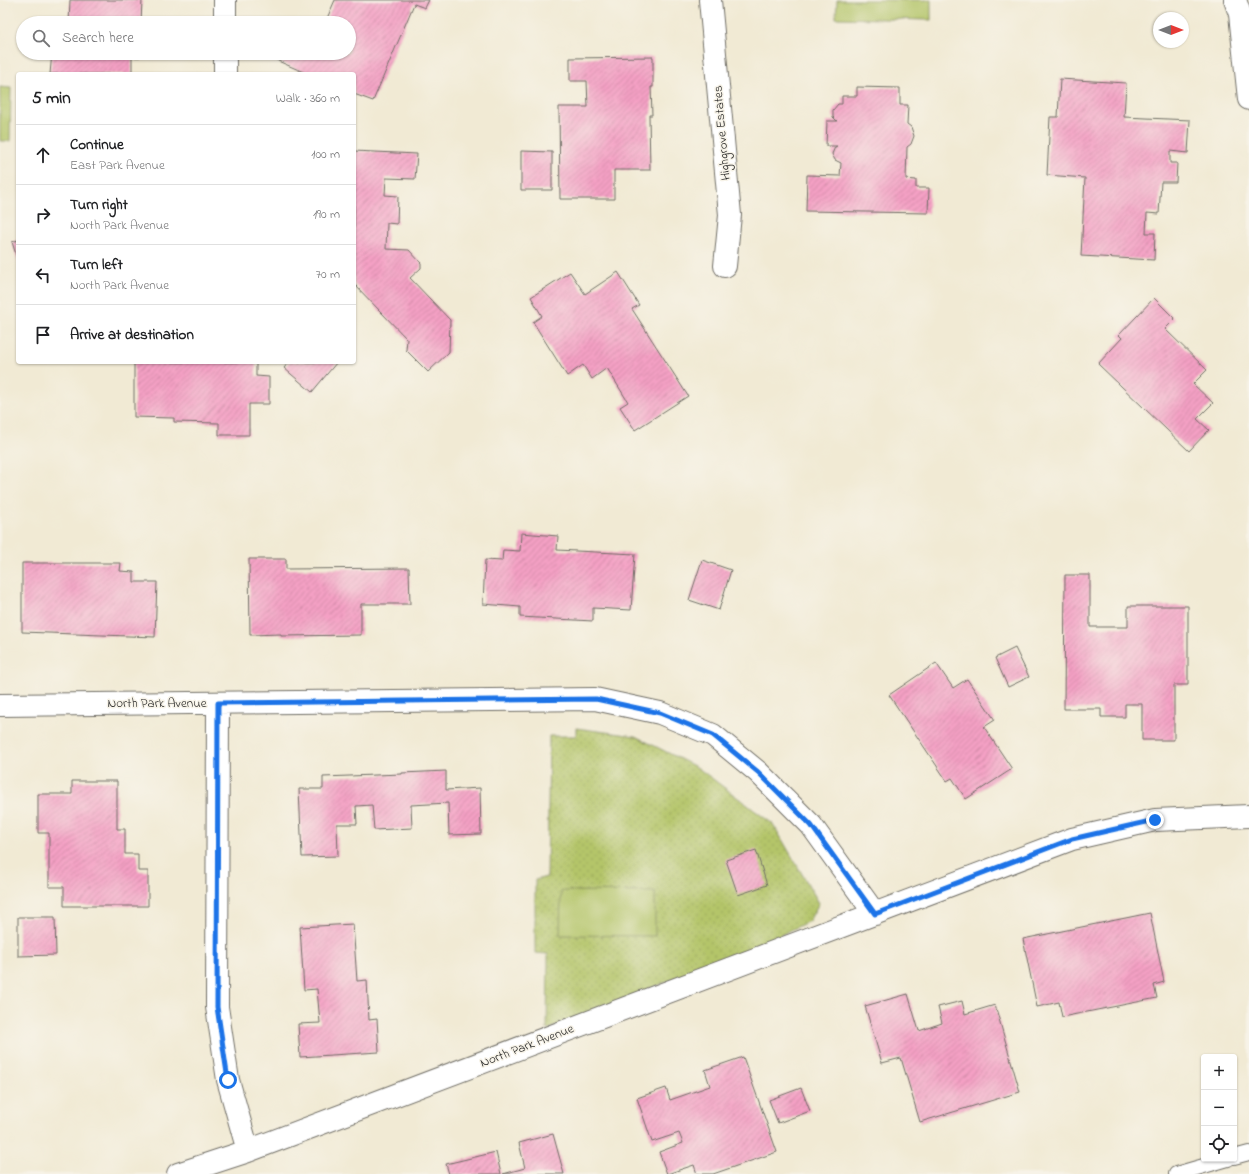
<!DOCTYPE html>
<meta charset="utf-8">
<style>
body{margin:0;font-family:"Indie Flower",sans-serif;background:#f2f2f2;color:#202124}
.controls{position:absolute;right:12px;bottom:12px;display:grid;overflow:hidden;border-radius:4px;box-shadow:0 1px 3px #0004}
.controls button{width:36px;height:36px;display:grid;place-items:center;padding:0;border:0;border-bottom:1px solid #e0e0e0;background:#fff;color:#202124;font:20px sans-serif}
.compass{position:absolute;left:1153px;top:12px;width:36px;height:36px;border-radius:50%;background:#fff;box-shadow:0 1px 3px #0004;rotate:90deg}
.stop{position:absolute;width:12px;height:12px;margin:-9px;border:3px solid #1a73e8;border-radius:50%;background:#fff}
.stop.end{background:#1a73e8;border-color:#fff;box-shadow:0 1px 4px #0008}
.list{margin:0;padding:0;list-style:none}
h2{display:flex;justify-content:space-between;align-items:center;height:52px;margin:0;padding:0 16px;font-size:17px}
h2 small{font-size:13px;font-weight:400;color:#757577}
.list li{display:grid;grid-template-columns:26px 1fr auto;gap:12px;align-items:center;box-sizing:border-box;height:60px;padding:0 16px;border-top:1px solid #e0e0e0}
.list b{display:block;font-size:15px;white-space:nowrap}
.list p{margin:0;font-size:13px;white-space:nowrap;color:#757577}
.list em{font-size:13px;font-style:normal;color:#757577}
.icon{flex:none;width:22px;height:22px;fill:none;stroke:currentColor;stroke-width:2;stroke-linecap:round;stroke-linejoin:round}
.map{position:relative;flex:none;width:1249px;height:1174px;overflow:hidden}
.search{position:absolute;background:#fff;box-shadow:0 1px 3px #0004;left:16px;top:16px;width:340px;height:44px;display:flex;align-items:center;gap:10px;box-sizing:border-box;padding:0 14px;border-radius:22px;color:#757577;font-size:15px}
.panel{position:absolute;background:#fff;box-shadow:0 1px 3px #0004;left:16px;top:72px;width:340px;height:292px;border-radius:4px}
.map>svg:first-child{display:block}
</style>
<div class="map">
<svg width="1249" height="1174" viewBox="0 0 1249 1174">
<defs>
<pattern id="grass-dots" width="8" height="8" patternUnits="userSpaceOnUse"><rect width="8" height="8" fill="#b4c569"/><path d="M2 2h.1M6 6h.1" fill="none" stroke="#9ba95b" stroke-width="1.8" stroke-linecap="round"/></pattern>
<pattern id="building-hatch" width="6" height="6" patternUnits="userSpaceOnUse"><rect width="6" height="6" fill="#f4a0c4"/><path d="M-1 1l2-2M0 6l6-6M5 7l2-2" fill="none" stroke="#c6839f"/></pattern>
</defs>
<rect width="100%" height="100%" fill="#f7f3e8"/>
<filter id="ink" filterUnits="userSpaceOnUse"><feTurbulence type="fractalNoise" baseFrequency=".025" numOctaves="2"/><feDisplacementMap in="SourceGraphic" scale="8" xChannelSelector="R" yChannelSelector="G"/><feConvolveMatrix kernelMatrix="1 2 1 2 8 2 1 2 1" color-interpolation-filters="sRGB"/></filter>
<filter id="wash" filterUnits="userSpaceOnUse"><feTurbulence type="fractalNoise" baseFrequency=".012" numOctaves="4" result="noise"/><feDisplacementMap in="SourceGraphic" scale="16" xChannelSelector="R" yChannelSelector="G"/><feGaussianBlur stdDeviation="0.9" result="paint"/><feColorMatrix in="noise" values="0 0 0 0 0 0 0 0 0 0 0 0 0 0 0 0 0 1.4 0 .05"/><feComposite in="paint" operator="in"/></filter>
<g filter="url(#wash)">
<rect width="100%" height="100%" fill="#f1ead4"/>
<!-- grass -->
<path fill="url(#grass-dots)" stroke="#70784a" d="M576,728L635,736L698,768L773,824L819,903L809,921L771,940L547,1030L548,954L535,953V880L547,877L549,736H576Z"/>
<!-- pitch -->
<path fill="#b4c569" stroke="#70784a" d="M837,0H931V20L836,18Z
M0,87L11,88L10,141H0Z
M561,891L655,892V936L560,935Z"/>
<g id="blocks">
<!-- building -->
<path fill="url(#building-hatch)" d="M70,0H142L141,23H69Z
M335,0H429L425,8L414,4L373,101L354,94V74H308L278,61L282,53H349V23H325Z
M52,53H140V57H132V74H50Z
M653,57V87H651L652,115H649L650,170H614V199H560L559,107H588L587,81H570V58Z
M1060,79L1126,83L1124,117L1190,120L1188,153L1170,151V163H1177L1176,182H1161L1159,214L1147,213L1146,233H1155L1154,260L1081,256L1085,178L1047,175L1050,117H1058Z
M857,87L900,88V105H908L907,124L911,127L914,136L911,144L907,147L906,179L916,180V188H929L928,213L806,211L807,175L840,176L841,163L835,160L832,154L835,147L837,146H826L827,121H837L833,117V110L838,104H842V96H857Z
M354,151L417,154L415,179L386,178L385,195L398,196L397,224L387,223L386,249L409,250L421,263V268L410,278L450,320L449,352L428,372L406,350L407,339L354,284Z
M521,151L552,152V190H521Z
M18,240V261L12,242Z
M570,272L585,294L618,272L639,305L632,309L688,396L635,430L620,407L628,402L607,368L592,379L583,365L567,376L533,322L542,316L531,297Z
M1154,298L1175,319L1165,329L1207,370L1193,384L1213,403L1197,419L1209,430L1189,451L1098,364L1122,338L1119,335Z
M134,362H256V376L269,377V404H249V435H219V423L174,422V418L134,417Z
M289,362H337L312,392L284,368Z
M521,533L558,536L557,550L635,554L631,610L593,608V621L520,617V607L483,604L485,560L502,561L503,550L520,551Z
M249,559H286V569L409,568L410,604H361V635L281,636V634L250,635Z
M702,560L731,570L719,610L689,600Z
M22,563H121L120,571L134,572V582H157L155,637L22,632Z
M1065,575H1090V627H1128V606H1188V685H1174V740H1142V704H1125V717H1101V709H1064Z
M1015,648L1029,677L1008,687L995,658Z
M936,663L953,688L967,679L995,720L984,727L1012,769L966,799L952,778L947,781L889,695Z
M446,771V790L480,788L481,834L449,835L448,803L411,805L412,828L374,830L372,805L356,806L357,824H337L338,856L302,857L299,789H323V777L402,774V773Z
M72,781H117V829H125V854H138V871H148V906H64V887H49V833H38V794H72Z
M756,850L767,885L738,895L726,860Z
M1150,913L1164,982L1154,985L1157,998L1062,1017L1059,1002L1037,1007L1023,939Z
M18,917H55L56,955L18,956Z
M353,924L357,981L367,980L369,1020L377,1019L379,1052L300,1057L298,1024L320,1023L317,989L304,990L300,927Z
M908,994L919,1031L942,1023L938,1007L962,1001L965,1014L995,1005L1020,1092L920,1122L901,1058L882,1063L865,1006Z
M743,1057L777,1152L713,1174H697L694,1165L667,1174L659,1152L683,1143L679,1133L652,1142L637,1098L666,1088L670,1100L710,1086L705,1070Z
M801,1088L810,1111L778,1123L769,1100Z
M553,1134L564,1174H503L525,1168L519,1143Z
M496,1152L501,1174H449L446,1164Z"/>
</g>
</g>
<g filter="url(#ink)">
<use href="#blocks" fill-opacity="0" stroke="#706e66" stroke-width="1"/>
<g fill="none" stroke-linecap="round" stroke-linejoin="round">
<defs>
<path id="lane" d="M1234,1157L1249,1153
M1176,1174L1228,1159"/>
<path id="street" d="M225,0V23
M710,0L730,215L725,266
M1235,0L1240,14L1249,99
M225,53V74
M218,703L217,1007L228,1080L248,1151
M0,705L595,699L660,713L713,735L758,772L811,825L875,914
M178,1174L248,1151L1072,839L1155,820L1249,816"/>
</defs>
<!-- lane casing -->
<use href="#lane" stroke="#706e66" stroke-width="16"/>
<!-- street casing -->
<use href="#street" stroke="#706e66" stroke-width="24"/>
<!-- lane -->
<use href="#lane" stroke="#fff" stroke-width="14"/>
<!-- street -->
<use href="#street" stroke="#fff" stroke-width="22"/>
</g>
</g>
<g fill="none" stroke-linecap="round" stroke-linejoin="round" filter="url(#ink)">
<!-- route -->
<path stroke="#1a73e8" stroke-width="5" d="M228,1080L217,1007L218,703L596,699L660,713L713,735L758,772L811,825L875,914L1072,839L1155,820"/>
</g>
<g text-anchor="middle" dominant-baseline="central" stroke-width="3" stroke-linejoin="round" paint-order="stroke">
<!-- street labels -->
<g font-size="13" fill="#2b2b2b" stroke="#f7f3e8">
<text transform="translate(722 133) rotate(-95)">Highgrove Estates</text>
<text x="157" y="703">North Park Avenue</text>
<text transform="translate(527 1046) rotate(-21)">North Park Avenue</text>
</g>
</g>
</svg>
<div class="controls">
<button>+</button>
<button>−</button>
<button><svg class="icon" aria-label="locate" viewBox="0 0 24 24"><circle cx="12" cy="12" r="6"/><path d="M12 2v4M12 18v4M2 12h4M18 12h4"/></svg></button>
</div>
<svg class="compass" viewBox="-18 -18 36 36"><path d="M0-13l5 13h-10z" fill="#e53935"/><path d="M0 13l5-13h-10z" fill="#757577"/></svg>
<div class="stop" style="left:228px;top:1080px"></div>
<div class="stop end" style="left:1155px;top:820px"></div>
<div class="search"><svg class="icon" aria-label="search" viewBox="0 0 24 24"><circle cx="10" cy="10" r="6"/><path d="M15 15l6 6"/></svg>Search here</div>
<section class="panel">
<h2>5 min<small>Walk · 360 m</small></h2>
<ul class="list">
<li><svg class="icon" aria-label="ahead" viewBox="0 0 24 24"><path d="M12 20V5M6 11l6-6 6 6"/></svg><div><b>Continue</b><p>East Park Avenue</p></div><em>100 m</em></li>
<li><svg class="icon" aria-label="right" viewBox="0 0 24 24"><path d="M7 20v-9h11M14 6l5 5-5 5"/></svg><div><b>Turn right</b><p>North Park Avenue</p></div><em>190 m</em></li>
<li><svg class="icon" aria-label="left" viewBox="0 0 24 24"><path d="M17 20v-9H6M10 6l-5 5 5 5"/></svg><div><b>Turn left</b><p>North Park Avenue</p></div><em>70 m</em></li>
<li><svg class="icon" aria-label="arrive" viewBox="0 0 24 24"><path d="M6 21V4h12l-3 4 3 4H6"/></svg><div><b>Arrive at destination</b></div></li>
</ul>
</section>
</div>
